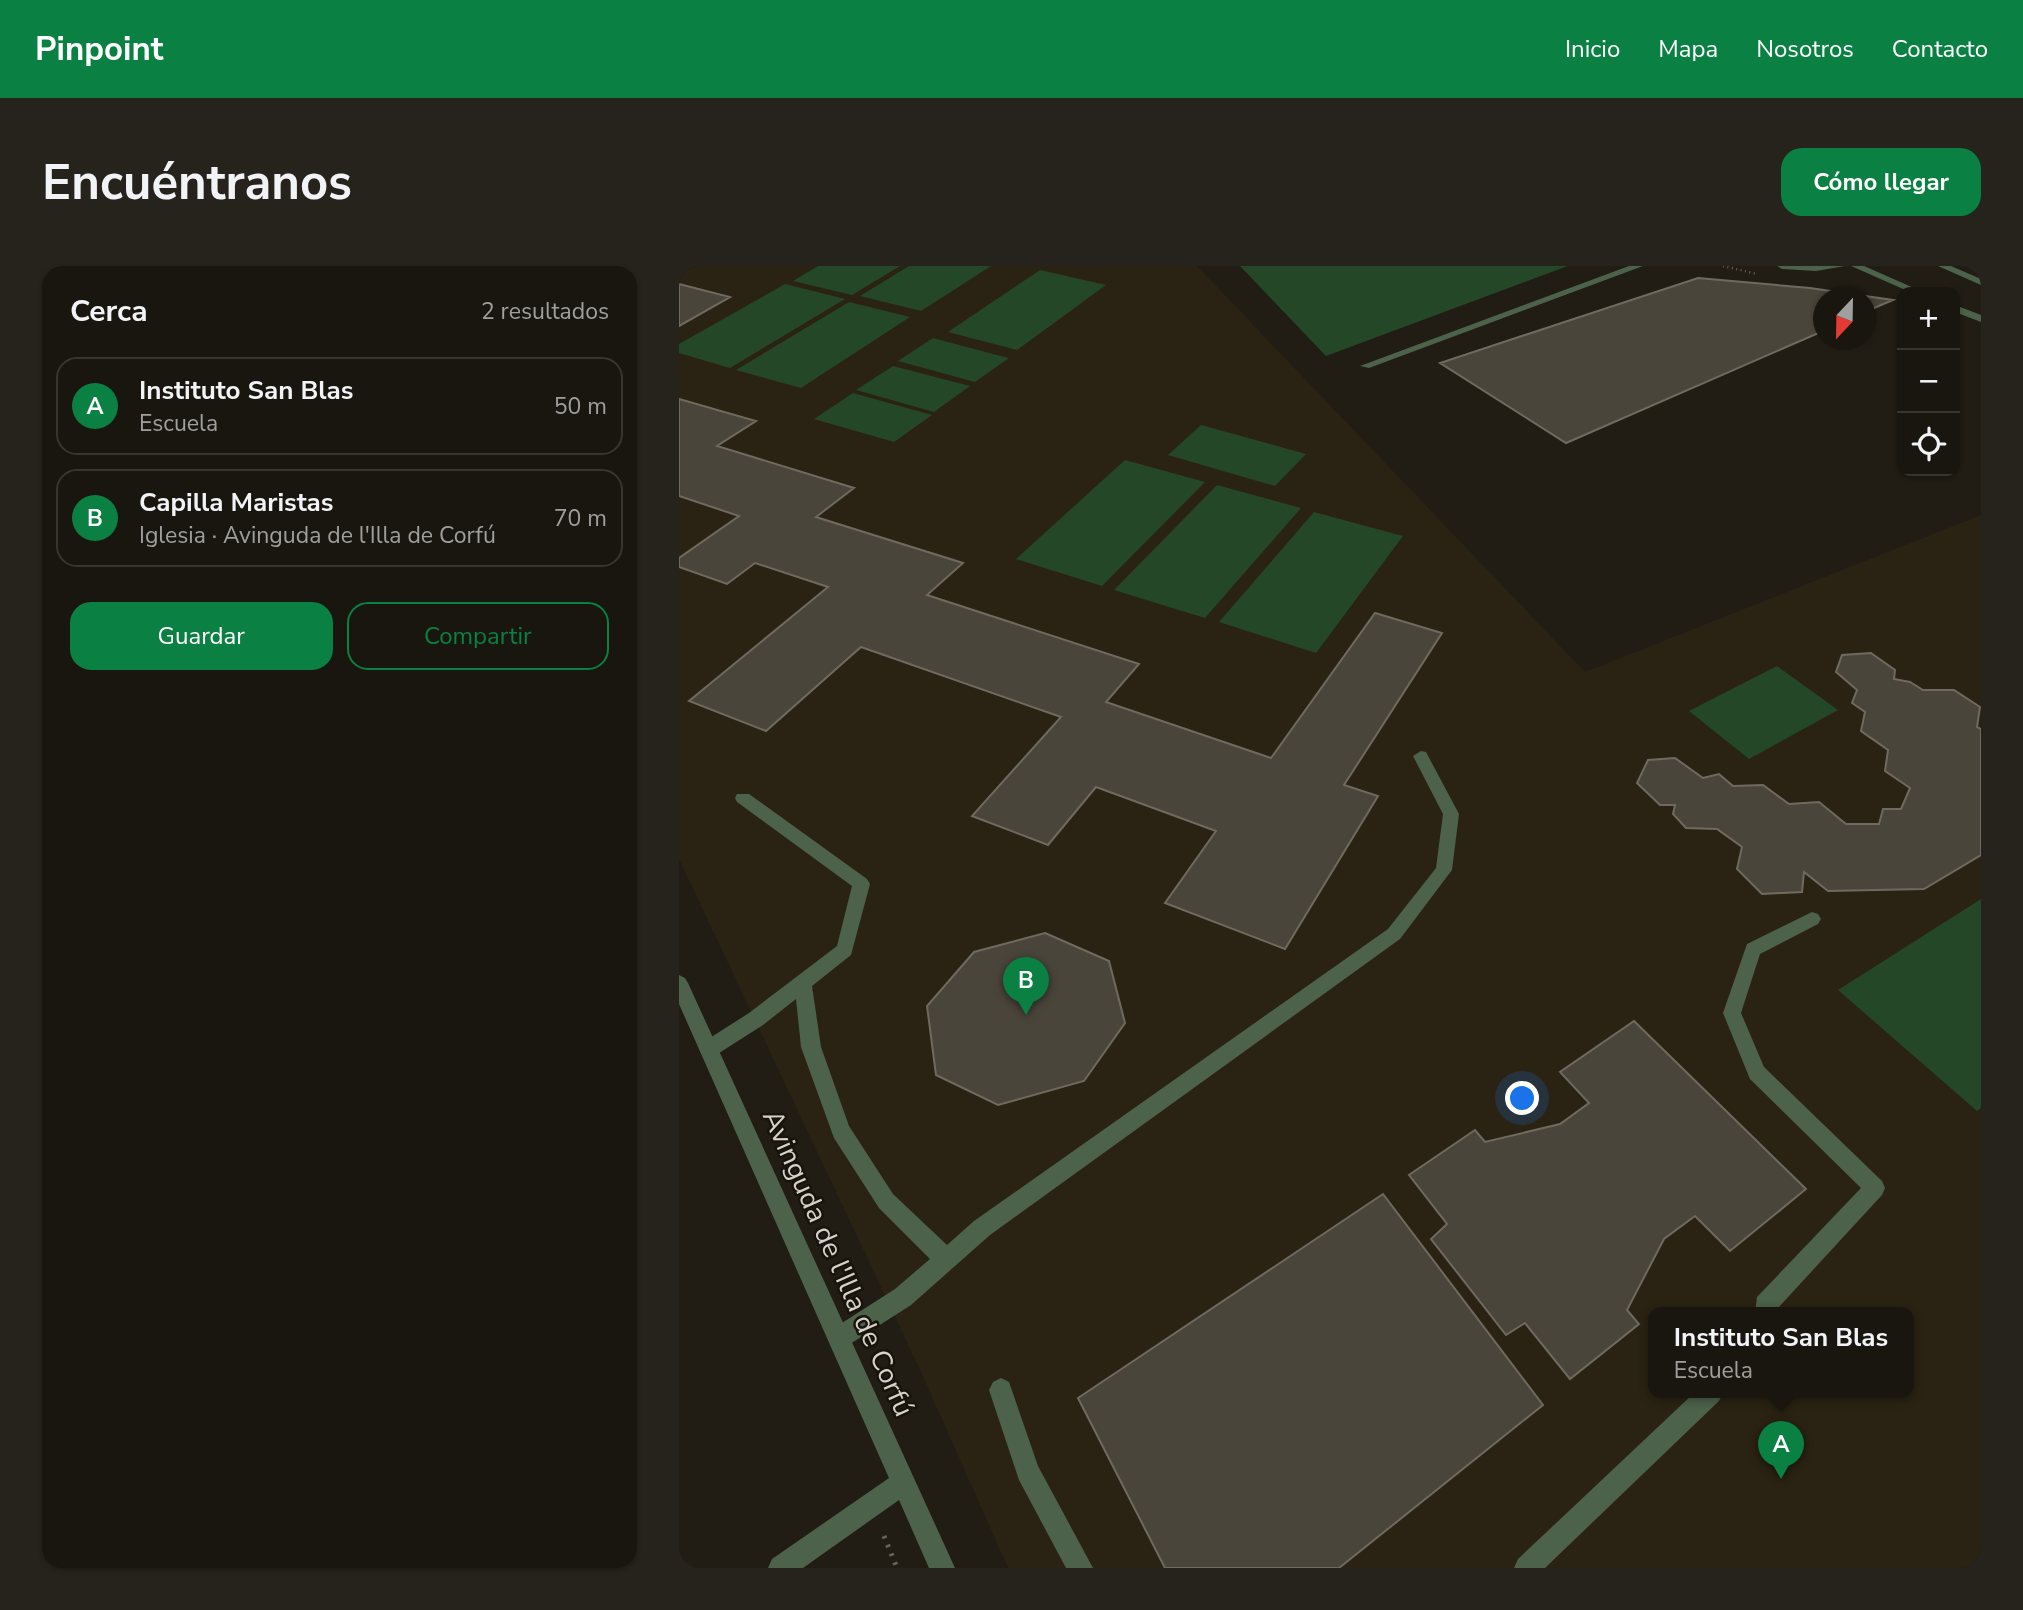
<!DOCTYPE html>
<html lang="es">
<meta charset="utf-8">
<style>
body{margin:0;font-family:"Nunito Sans",sans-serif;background:#26231d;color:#f1f3f6}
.controls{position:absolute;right:21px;top:21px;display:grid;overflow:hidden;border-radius:14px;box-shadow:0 2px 5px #0004}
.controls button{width:63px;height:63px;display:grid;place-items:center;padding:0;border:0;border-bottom:2px solid #37352f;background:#19160f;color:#f1f3f6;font:35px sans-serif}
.compass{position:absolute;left:1134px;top:21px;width:63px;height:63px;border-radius:50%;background:#19160f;box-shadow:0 2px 5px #0004;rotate:202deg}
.you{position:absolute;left:844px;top:833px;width:24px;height:24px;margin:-18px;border:5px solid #fff;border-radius:50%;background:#1a73e8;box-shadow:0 0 0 10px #1a73e833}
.badge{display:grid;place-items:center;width:46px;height:46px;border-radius:50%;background:#0b8043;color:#fff;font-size:23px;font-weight:700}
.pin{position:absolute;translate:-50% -58px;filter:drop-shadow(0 2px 4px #0008)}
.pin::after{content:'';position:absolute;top:37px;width:24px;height:21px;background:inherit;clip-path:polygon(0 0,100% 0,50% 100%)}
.popup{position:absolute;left:969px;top:1041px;width:266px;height:91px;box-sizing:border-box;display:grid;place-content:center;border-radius:14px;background:#19160f;filter:drop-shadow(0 2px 5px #0005);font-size:23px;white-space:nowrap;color:#9f9f9e}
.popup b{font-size:26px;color:#f1f3f6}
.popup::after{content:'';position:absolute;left:50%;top:100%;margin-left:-14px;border:14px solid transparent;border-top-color:#19160f}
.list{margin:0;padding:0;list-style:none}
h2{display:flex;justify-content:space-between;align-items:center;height:91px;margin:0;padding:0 28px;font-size:30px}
h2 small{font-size:23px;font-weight:400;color:#9f9f9e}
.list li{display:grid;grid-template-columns:46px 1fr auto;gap:21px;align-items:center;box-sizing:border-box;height:98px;margin:0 14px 14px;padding:0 14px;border:2px solid #37352f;border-radius:21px}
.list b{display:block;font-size:26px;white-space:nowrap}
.list p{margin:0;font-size:23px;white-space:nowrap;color:#9f9f9e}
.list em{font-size:23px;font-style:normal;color:#9f9f9e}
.actions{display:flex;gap:14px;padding:21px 28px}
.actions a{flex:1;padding:16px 0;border:2px solid #0b8043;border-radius:21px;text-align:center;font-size:24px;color:#0b8043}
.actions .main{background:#0b8043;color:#fff}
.icon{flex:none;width:38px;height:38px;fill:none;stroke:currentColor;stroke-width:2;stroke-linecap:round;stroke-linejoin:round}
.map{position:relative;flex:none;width:1302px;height:1302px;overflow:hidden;border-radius:21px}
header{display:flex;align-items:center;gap:42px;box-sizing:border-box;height:98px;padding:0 35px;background:#0b8043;color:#fff}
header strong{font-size:33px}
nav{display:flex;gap:38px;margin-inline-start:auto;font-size:24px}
.intro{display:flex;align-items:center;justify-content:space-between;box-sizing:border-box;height:168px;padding:0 42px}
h1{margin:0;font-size:49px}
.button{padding:18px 32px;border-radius:21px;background:#0b8043;color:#fff;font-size:24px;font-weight:700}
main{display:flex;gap:42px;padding:0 42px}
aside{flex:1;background:#19160f;border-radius:21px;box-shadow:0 2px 5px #0004}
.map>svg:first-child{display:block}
</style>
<header>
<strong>Pinpoint</strong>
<nav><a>Inicio</a><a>Mapa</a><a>Nosotros</a><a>Contacto</a></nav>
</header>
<div class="intro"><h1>Encuéntranos</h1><a class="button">Cómo llegar</a></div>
<main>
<aside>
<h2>Cerca<small>2 resultados</small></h2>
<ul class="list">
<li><span class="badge">A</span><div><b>Instituto San Blas</b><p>Escuela</p></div><em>50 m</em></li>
<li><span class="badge">B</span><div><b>Capilla Maristas</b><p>Iglesia · Avinguda de l'Illa de Corfú</p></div><em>70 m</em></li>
</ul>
<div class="actions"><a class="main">Guardar</a><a>Compartir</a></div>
</aside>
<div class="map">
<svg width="1302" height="1302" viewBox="0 0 1302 1302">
<rect width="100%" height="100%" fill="#211d14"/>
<!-- built -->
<path fill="#2a2313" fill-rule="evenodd" d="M0,0H518L906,406L1302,249V1302H329L242,1106L0,593ZM974,1047H1230V1127H974Z"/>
<!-- green -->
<path fill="#244727" d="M139,0H221L173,29L114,15Z
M230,0H312L242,45L181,30Z
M561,0H889L647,90Z
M361,4L427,19L338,84L269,66Z
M106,18L166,33L51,102L0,87V78Z
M170,36L231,51L122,122L57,104Z
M254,72L329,92H330L296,116L219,95Z
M214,100L291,120L255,146L177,124Z
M174,127L253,149L215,176L135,153Z
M522,159L627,188L596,220L489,189Z
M446,194L526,216L423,320L337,293Z
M538,219L622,242L526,352L435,324Z
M635,246L724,270L637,387L540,356Z
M1098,400L1159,444L1070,493L1010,445Z
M1302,633V842L1298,845L1159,724Z"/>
<!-- building -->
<path fill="#4a453b" stroke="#6f6a5f" stroke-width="2" d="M1019,12L1131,22L1214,34L1186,46V32H1144V65L887,177L761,97Z
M0,18L51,31L0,60Z
M0,133L77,155L38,180L175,222L137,251L284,297L248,329L460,398L427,436L592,492L696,347L763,367L665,519L699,530L606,683L486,637L537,565L417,521L369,579L293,550L382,451L182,381L87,465L10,435L149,321L76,297L48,318L0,301V292L60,250L0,230Z
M1192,387L1216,404L1215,413L1231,416L1244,424H1275L1301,441L1298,461L1302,463V589L1245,623L1149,625L1125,606L1123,626L1083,628L1058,603L1063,581L1038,563L1007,562L994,548L996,539H981L958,517L969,494L996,492L1024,512L1040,508L1054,520L1084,519L1110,538L1140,536L1167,558H1200L1204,543H1222L1231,522L1206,505L1209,484L1182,465L1186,446L1173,437L1178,424L1157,406L1163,389Z
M366,667L430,695L446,757L405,815L319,839L257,809L248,740L295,686Z
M955,755L1127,923L1051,985L1016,950L985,973L948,1044L960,1058L891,1113L846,1057L827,1069L752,973L768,958L730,909L796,864L806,876L881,858L910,837L881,806Z
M704,928L864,1139L660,1302H486L399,1132Z"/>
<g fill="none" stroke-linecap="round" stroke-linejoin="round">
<!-- path-far1 -->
<path stroke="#68645c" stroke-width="2.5" stroke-dasharray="1 3.5" stroke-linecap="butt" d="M1044,0L1078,8"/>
<!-- path -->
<path stroke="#68645c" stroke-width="5" stroke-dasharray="2.5 7" stroke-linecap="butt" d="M205,1270L218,1302"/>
<!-- service -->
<path fill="#4c624b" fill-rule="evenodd" d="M742,485L747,486L780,548L773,604L721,673L311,969L232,1039L168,1080L160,1083L152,1080L149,1072L152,1064L216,1023L251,993L200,942L155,872L122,781L117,733L84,759L37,789L30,791L23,789L20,783L23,777L70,747L158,680L173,620L58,536L56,532L58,528H70L188,613L191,618L172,689L133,720L142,781L170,860L214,928L268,979L295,955L709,663L757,602L764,548L734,490Z
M1133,646L1139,648L1142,653L1139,658L1081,688L1062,747L1085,801L1203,915L1206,922L1203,929L1098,1043V1047H1076L1078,1031L1182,922L1071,813L1044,747L1068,678Z
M322,1112L330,1116L359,1200L414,1302H387L340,1214L310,1124L314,1116Z
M1015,1127H1044L1040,1135L866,1302H835L839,1293Z"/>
<!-- minor -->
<path fill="#4c624b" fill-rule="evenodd" d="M950,0H964L690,102L681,100Z
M0,709L6,712L9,717L276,1302H250L220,1234L124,1302H89L93,1293L210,1212L0,738Z"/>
<!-- tertiary -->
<path fill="#4c624b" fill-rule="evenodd" d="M1098,0H1166L1137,5L1103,3Z
M1172,0H1185L1244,26H1231Z
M1259,0H1272L1302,13V19Z
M1276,39L1302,49V56L1276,46Z"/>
</g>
<g text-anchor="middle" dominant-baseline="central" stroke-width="5" stroke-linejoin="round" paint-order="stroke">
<!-- near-street labels -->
<g font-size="28" fill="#d5d2cc" stroke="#18140b">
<text transform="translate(159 997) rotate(66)">Avinguda de l'Illa de Corfú</text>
</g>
</g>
</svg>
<div class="controls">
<button>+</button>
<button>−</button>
<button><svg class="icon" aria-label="locate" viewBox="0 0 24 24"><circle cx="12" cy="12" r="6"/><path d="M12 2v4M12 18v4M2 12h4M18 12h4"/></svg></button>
</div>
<svg class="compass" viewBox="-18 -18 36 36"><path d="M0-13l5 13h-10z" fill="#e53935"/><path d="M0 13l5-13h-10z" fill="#9f9f9e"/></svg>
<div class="you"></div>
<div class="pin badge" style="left:1102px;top:1213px">A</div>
<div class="popup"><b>Instituto San Blas</b>Escuela</div>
<div class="pin badge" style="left:347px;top:749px">B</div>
</div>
</main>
